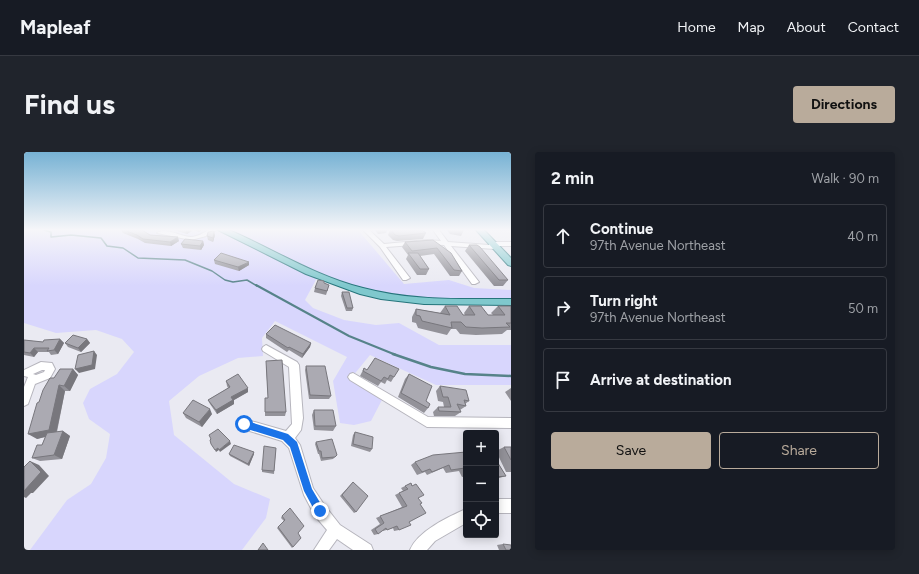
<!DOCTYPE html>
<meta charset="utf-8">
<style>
body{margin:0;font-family:Figtree,sans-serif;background:#20242c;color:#f1f3f6}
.controls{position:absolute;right:12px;bottom:12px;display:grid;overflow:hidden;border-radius:4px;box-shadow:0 2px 10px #0003}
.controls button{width:36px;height:36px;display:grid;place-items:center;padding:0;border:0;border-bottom:1px solid #363941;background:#171b24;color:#f1f3f6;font:20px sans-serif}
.stop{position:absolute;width:12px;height:12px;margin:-9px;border:3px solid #1a73e8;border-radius:50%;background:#fff}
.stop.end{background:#1a73e8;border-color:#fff;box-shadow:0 1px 4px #0008}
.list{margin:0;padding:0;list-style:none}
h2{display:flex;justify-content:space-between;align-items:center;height:52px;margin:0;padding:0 16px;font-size:17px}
h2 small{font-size:13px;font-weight:400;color:#9ea1a6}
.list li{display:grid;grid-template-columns:26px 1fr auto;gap:12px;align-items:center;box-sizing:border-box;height:64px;margin:0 8px 8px;padding:0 8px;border:1px solid #363941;border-radius:4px}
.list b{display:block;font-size:15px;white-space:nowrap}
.list p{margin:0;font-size:13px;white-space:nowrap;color:#9ea1a6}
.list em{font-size:13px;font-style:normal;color:#9ea1a6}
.actions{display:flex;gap:8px;padding:12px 16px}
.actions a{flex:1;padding:9px 0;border:1px solid #b9ab9b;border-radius:4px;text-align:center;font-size:14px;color:#b9ab9b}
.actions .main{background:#b9ab9b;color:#111}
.icon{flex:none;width:22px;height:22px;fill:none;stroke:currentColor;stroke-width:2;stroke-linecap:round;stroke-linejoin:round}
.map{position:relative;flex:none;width:487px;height:398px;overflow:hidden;border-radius:4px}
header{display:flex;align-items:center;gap:24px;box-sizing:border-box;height:56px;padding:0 20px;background:#171b24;border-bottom:1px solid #363941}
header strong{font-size:19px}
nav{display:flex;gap:22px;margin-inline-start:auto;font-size:14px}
.intro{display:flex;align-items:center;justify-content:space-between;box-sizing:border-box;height:96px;padding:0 24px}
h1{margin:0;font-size:28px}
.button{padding:10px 18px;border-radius:4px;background:#b9ab9b;color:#111;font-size:14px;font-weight:700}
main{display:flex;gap:24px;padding:0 24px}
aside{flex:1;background:#171b24;border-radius:4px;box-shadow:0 2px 10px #0003}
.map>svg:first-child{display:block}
</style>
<header>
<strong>Mapleaf</strong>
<nav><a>Home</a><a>Map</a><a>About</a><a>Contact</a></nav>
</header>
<div class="intro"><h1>Find us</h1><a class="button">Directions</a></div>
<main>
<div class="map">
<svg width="487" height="398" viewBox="0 0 487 398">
<rect width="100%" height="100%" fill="#eaeaf2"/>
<!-- green -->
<path fill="#d8d6fd" d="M0,78H334L380,132L425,128L450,136L487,138V147H380L294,124L281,148L289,156L320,168L352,173L375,171L415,193H487V233H412L346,203L328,225L360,244L347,269L330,273L316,271L309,229L323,205L251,169L238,186L239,204L214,206L175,224L145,249L150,283L210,332L246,347L242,366L218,398H6L43,348L67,332L82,306L86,282L65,267L59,251L66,237L93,222L110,200L98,187L72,178L32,181L0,171Z"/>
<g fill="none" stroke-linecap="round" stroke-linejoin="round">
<!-- stream-far2 -->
<path stroke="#568389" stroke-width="1.5" d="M20,78L27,80V85L47,83L77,86L83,94L99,96L114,106L161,108L188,119L201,128L209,130L223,128L233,134"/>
<!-- stream-far1 -->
<path stroke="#568389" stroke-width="2" d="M232,133L325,184L372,203"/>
<!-- stream -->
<path stroke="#568389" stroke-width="2.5" d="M369,202L407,215L441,222L487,224"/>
<defs>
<path id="minor" d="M185,78H192L182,84L167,88L133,81C142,75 157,85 167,85C173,85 179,81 185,78Z
M339,78H345L360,92L403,88L417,89L409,78H415L424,90L465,93L466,91L468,90H487V94H473V96L471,97L427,94L455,130L451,132H448L420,93L403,92L362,95L386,126L382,128H379L356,95Z
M242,193L273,210L275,213L279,266L277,278L271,286L276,293L289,336L301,354L316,373L347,393L349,398H329L313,387L305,398H290L303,378L291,364L280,343L265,296L258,289L216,276L215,272L216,268L220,267L262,279L268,272L265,215L239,199L238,197L239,195Z
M17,210L28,211L31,217L26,226L11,232L4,252L0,254V235L4,225L0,224V218ZM18,218H21L20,220L12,223L9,222Z
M329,221L404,265L487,266V276L403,275L326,228L324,225L326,222Z
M472,347H487V361H472Z
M442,357V371L411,389L403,398H386C394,379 424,365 442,357Z"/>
<path id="major" d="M194,78H205C249,97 291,124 339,136C387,149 438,147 487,147V153L400,152L357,147L336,142L282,122Z
M452,78H460L487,106V114L484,113Z"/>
</defs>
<!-- minor casing -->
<use href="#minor" stroke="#b6b5bd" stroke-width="2"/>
<!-- major casing -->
<use href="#major" stroke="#25747b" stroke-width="2"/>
<!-- minor -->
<use href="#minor" fill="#fff" fill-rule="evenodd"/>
<!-- major -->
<use href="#major" fill="#7fc8cd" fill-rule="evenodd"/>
</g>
<!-- wall -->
<path fill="#939299" d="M97,78H118L126,83L155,89L147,94L121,91L114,87L99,81Z
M150,78H178L175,80L169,78L163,82Z
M351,78H363L362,81L354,82Z
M366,78H399H398L402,81L399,87L373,89L369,88L364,83Z
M423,78H440L437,84L426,82Z
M191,83L189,90L184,88L183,84Z
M409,88L438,119L435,124H426L410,102L396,104L405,117L402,123H393L382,107L384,103L378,95L381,90Z
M179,89L180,93L177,98L159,96L157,92Z
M445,93L484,128L479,134H470L441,99Z
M190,108L225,113L215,119L191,112Z
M300,131L304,137L302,143L290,140L291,136Z
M318,140L329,156L328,159H322L317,144Z
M421,154L439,163H441L440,161L445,154L464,163H469L467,161L474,154H487V178H483L478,182L452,183L436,182L432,177H427L423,183L394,176L392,171L388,170V165L392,157L416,161Z
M242,182L287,191L286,195L278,206L265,198L263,200L242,186Z
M36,187L40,191L34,202L27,203L25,200H14L10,205L0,203V188L19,190Z
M63,187L66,191L57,200L44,195L41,191Z
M351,206L370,225L367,230L363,228L361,232L357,230L354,234L336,224L340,216L343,218Z
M242,213L262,260L261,264H241V246H244Z
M282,214L307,244L305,247H285L281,218Z
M49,217L54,223L46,239H41L33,280L39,279L46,284L38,307L16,309L8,306L18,293L21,285L13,287L15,250L30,226Z
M385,222L402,249L404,256L400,261L374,245L381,227Z
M202,229L224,240L210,248V252L193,262L186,252L184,248L204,236L203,234Z
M416,234L445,249L441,252L442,254L436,258L437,260L431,264H410L409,260L414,255H420L419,250L414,249L412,239Z
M487,236V249L481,240Z
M290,258L312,274L309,279L290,278L288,263Z
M159,261L188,262L178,275L162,266Z
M331,280L348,297L346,300L327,294L329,283Z
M292,290L311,305L309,307L297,309L295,302H294L291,292Z
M480,295H487V320H482L472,299Z
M252,296L250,322L238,320V318Z
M230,300V302L225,314L206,304L205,302Z
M442,300V324L438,325L435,319L422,321L419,316L403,323L401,320L393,323L387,313L391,310Z
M472,308L482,324L472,327Z
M329,330L332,360L330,361L316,344Z
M387,331L394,346L396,352L385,370L375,378L370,379L369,376L359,379V378L354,382L350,383L347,378L356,372L352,366L378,355L371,343L379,339L377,336Z
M258,364L274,381L269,395L268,396L253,376L260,369L257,366Z
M479,392L487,398H475L473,393Z"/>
<!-- shaded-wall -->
<path fill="#78777d" d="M162,78H169L163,82Z
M190,79L191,83L189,90V86Z
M154,85L155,89L147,94L146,90Z
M179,89L180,93L177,98L176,94Z
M225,110V113L215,119L214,115Z
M36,187L40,191L34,202L30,198Z
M63,187L66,191L57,200L54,196Z
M287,191L286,195L278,206L279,202Z
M10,196L14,200L10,205L6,201Z
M70,199L73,203L71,217L55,221L51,217Z
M49,217L54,223L46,239L40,234Z
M35,233L41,239L32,282L13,287L4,282Z
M224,236V240L210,248V252L193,262L192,258L207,245Z
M186,257L188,262L178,275L175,270Z
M39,279L46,284L38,307L30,303Z
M206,289L207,292L196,300L195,298Z
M194,296L195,298L192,300L191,298Z
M230,300V302L225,314L224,312Z
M6,309L15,313L25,324L9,341H7L2,346L0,345V337Z"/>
<!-- building -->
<path fill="#abaab2" stroke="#78777d" d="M100,78H118L126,83L154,85L146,90L119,87L113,83Z
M367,78H398L402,81L375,84L371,83Z
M190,79L189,86L183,84L184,80Z
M161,87L179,89L176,94L157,92Z
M409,88L427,101L438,119L430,118L413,96L388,99L381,90Z
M445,93H453L456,95L484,128H475Z
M197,101L225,110L214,115L190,108Z
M384,101H394L405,117H396Z
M294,128L300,129V131L305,133L303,139L291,136Z
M318,140H325L329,156H323Z
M421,154H433L439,163H451L445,154H457L464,163H481L474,154H487V171H482L486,175L458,176L442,175L437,170H427L428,176L398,169L396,164L392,163V157L426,163Z
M251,173L287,191L279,202L265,195L264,196L242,182Z
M49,183L63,187L54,196L41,191Z
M36,187L30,198L23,199L25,196H10L6,201L0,200V188L19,190L20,188Z
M70,199L68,213L51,217L54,203Z
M351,206L375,217L370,225L366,223L364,227L360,225L357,229L339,219L340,216L343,218Z
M258,208L262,260H241V246H244L242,209Z
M282,214H301L307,244L286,243Z
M36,217H49L40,234L35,233L25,278L4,282L13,251L15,250L19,238L26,226H30Z
M214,222L224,236L207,245L209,248L192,258L184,248L206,235L202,229Z
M385,222L408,234L402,249L406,252L404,256L377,241Z
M416,234L442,238L445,249L440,248L442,254L433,252L437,260L415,259L414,255H427L424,245H419Z
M169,248L186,257L175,270L159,261Z
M290,258H309L312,274H291Z
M194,277L206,289L195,298L194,296L191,298L187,292L186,288L187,287L185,283Z
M39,279L30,303L8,306L13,293H18L23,281Z
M331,280L349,285L348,297L329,292Z
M308,287L313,303L311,305L298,306L297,299H295L292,290Z
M210,293L230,300L224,312L205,302Z
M240,294L252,296L250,319L238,318Z
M480,295H487V308Z
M442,300V318L441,316L427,318L425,313L408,320L406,317L398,320L391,310L409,303Z
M472,308L482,324L472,325Z
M6,309L17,320L0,339V315Z
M329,330L344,344L332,360L318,343Z
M387,331L388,334L392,332L400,343L394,346L398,351L396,352L402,361L385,370L387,373L375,378L373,374L363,378L362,376L354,382L351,377L360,371L356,364L383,354L375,341L384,337L381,334Z
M266,356L280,374L274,381L277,386L269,395L254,375L261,368L258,364Z
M239,391L244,398H234Z
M479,392L487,393V398H482Z"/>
<!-- sky -->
<linearGradient id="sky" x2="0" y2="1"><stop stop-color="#77b2d4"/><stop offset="0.58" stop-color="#f6f6f9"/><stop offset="1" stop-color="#f6f6f9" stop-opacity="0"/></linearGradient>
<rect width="487" height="134" fill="url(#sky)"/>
<!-- route -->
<path fill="#1a73e8" d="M220,268L264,282L273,290L288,337L301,359L300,363H293L280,339L266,295L259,288L217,275V269Z"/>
</svg>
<div class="controls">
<button>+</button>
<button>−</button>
<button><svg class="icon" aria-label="locate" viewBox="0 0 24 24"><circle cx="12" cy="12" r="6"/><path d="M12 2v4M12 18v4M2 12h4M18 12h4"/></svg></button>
</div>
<div class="stop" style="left:220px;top:272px"></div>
<div class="stop end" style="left:296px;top:359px"></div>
</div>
<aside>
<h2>2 min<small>Walk · 90 m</small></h2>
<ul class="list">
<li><svg class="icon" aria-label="ahead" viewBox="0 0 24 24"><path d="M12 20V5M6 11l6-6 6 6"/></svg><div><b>Continue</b><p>97th Avenue Northeast</p></div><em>40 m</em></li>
<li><svg class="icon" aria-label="right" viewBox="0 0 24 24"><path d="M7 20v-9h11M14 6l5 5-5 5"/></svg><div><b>Turn right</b><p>97th Avenue Northeast</p></div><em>50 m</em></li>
<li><svg class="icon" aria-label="arrive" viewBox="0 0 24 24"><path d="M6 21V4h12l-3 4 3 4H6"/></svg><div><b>Arrive at destination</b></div></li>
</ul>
<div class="actions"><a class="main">Save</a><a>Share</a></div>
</aside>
</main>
